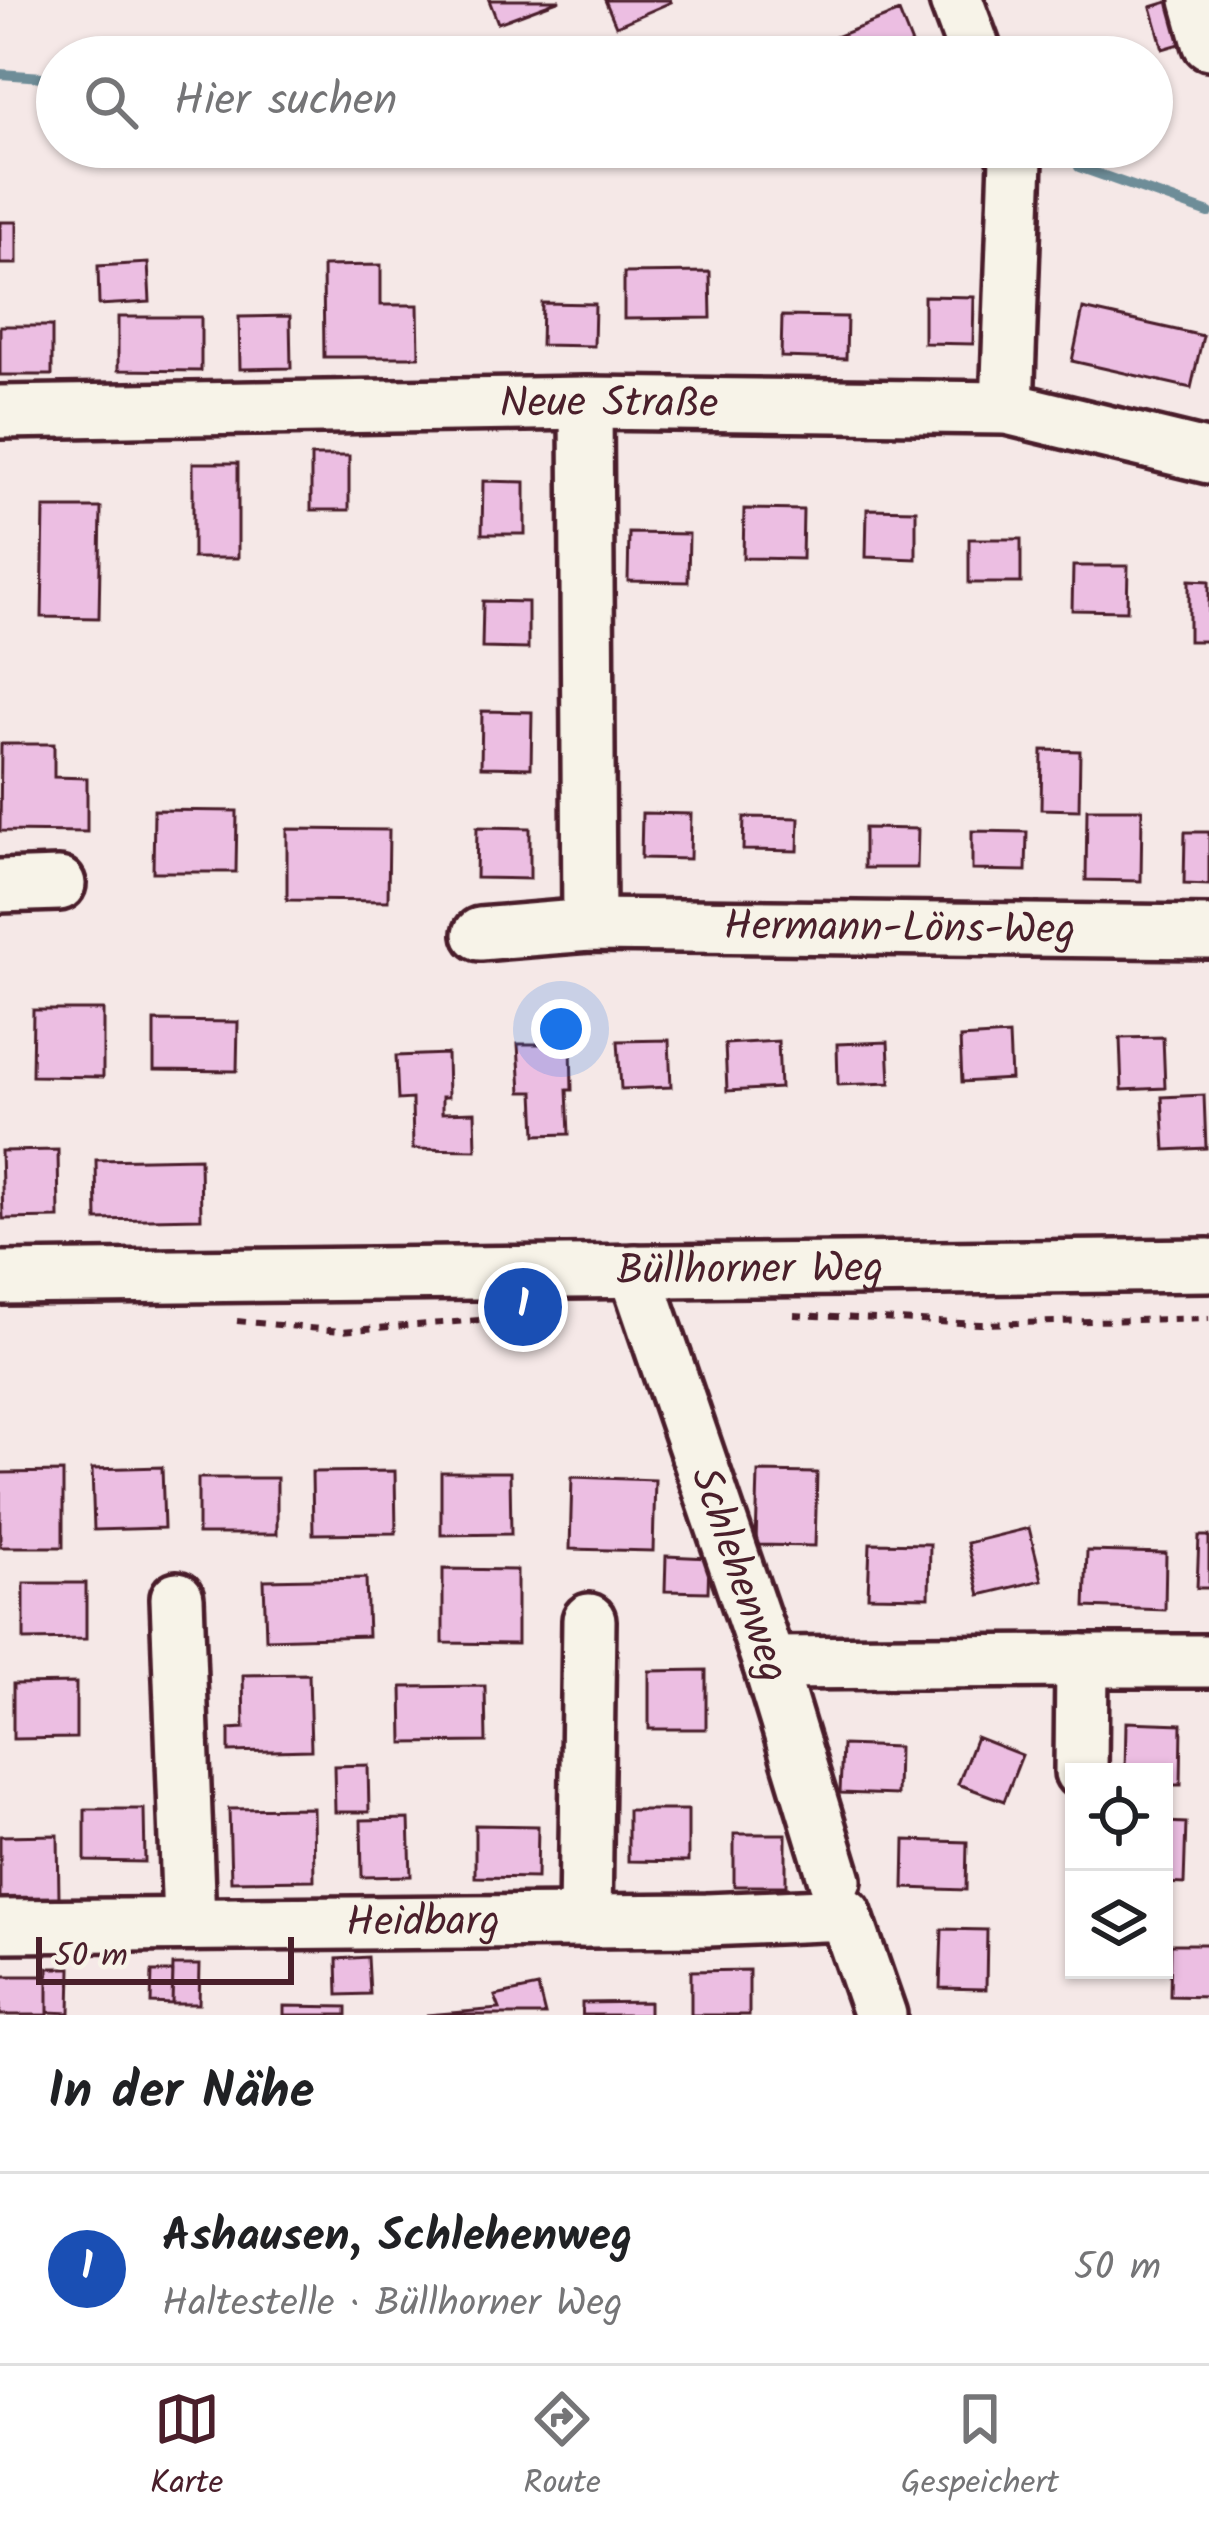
<!DOCTYPE html>
<html lang="de">
<meta charset="utf-8">
<style>
body{margin:0;font-family:Kalam,sans-serif;background:#f6f6f6;color:#202124}
.controls{position:absolute;right:36px;bottom:36px;display:grid;overflow:hidden;border-radius:0px;box-shadow:0 3px 9px #0004}
.controls button{width:108px;height:108px;display:grid;place-items:center;padding:0;border:0;border-bottom:3px solid #e0e0e0;background:#fff;color:#202124;font:60px sans-serif}
.scale{position:absolute;left:36px;bottom:30px;width:258px;box-sizing:border-box;padding-left:12px;border:6px solid #4a1f2b;border-top:0;font-size:33px;line-height:42px;white-space:nowrap;color:#4a1f2b;-webkit-text-stroke:9px #f7f3e8;paint-order:stroke}
.you{position:absolute;left:561px;top:1029px;width:42px;height:42px;margin:-30px;border:9px solid #fff;border-radius:50%;background:#1a73e8;box-shadow:0 0 0 18px #1a73e833}
.badge{display:grid;place-items:center;width:78px;height:78px;border-radius:50%;background:#4a1f2b;color:#fff;font-size:39px;font-weight:700}
.pin{position:absolute;translate:-50% -50%;border:6px solid #fff;box-shadow:0 3px 12px #0006}
.list{margin:0;padding:0;list-style:none}
h2{display:flex;justify-content:space-between;align-items:center;height:156px;margin:0;padding:0 48px;font-size:51px}
h2 small{font-size:39px;font-weight:400;color:#757577}
.list li{display:grid;grid-template-columns:78px 1fr auto;gap:36px;align-items:center;box-sizing:border-box;height:192px;padding:0 48px;border-top:3px solid #e0e0e0}
.list b{display:block;font-size:45px;white-space:nowrap}
.list p{margin:0;font-size:39px;white-space:nowrap;color:#757577}
.list em{font-size:39px;font-style:normal;color:#757577}
.icon{flex:none;width:66px;height:66px;fill:none;stroke:currentColor;stroke-width:2;stroke-linecap:round;stroke-linejoin:round}
.map{position:relative;flex:none;width:1209px;height:2015px;overflow:hidden}
.search{position:absolute;background:#fff;box-shadow:0 3px 9px #0004;left:36px;right:36px;top:36px;height:132px;display:flex;align-items:center;gap:30px;box-sizing:border-box;padding:0 42px;border-radius:66px;color:#757577;font-size:45px}
.sheet{height:348px;background:#fff}
nav{display:flex;justify-content:space-around;align-items:center;box-sizing:border-box;height:168px;border-top:3px solid #e0e0e0;background:#fff;font-size:33px;color:#757577}
nav a{display:grid;justify-items:center;gap:6px}
nav .on{color:#4a1f2b}
.map>svg:first-child{display:block}
</style>
<div class="map">
<svg width="1209" height="2015" viewBox="0 0 1209 2015">
<rect width="100%" height="100%" fill="#f5e8e7"/>
<filter id="ink" filterUnits="userSpaceOnUse"><feTurbulence type="fractalNoise" baseFrequency=".00833" numOctaves="2"/><feDisplacementMap in="SourceGraphic" scale="24" xChannelSelector="R" yChannelSelector="G"/><feConvolveMatrix kernelMatrix="1 2 1 2 8 2 1 2 1" color-interpolation-filters="sRGB"/></filter>
<g filter="url(#ink)">
<g fill="none" stroke-linecap="round" stroke-linejoin="round">
<!-- stream -->
<path stroke="#6e8d98" stroke-width="10" d="M0,74L57,78
M1079,167L1209,213"/>
</g>
<!-- building -->
<path fill="#ecbee2" stroke="#4a1f2b" stroke-width="3" d="M489,0H560L498,23Z
M605,0H670L671,2L616,26Z
M1174,0L1200,38L1163,49L1151,7Z
M899,12L917,57H837L830,39Z
M1111,43L1114,57H1072L1071,53Z
M0,222H17V264H0Z
M148,263L150,302L99,305L98,266Z
M381,265V305H418L419,357H324L323,266Z
M710,272L711,318L624,319V273Z
M924,296L974,297L973,344L924,343Z
M542,303L595,304L594,346L541,345Z
M1083,309L1203,336L1191,388L1072,361Z
M290,316L291,368L240,369L239,317Z
M782,316L847,317L846,359L781,357Z
M118,317H201V371L118,370Z
M0,326H52V375H0Z
M311,456H349V510H311Z
M193,463H238V558H193Z
M483,481L525,482V534H482Z
M44,508H101L99,618L42,617Z
M744,509L803,510L802,559L743,558Z
M867,509L916,510V559L866,557Z
M629,533L689,534L688,582L628,581Z
M969,539H1021V583H969Z
M1073,566H1128L1127,611L1072,610Z
M1189,580L1209,581V641H1189Z
M483,601L528,602V649L482,648Z
M482,711L532,712L531,768L481,767Z
M1,744H54V777L87,778V832L0,831Z
M1042,750L1080,751L1079,810L1041,809Z
M1087,809H1142L1141,881L1086,880Z
M154,810L237,811L236,872H153Z
M642,813L691,814L690,859L641,858Z
M744,817L799,818L798,851L743,850Z
M477,827L530,828V879L476,878Z
M864,828L918,829L917,868H864Z
M287,829L389,830L388,901L287,900Z
M972,831L1027,832L1026,871L972,870Z
M1185,832H1209V885L1184,884Z
M33,1010H103V1077L32,1076Z
M154,1021L238,1022L237,1071L154,1070Z
M1009,1035L1011,1079L962,1082L960,1038Z
M1163,1037L1165,1088L1122,1090L1120,1038Z
M669,1040L671,1087L621,1089L618,1041Z
M778,1041L780,1088L727,1091L725,1044Z
M888,1042L890,1083L838,1085L837,1044Z
M518,1044H571L572,1090H567L569,1134L536,1135L534,1092H521Z
M447,1054L448,1097H442V1113L475,1112L476,1150L413,1149L412,1099L398,1100L396,1056Z
M1204,1095L1206,1148L1165,1150L1162,1097Z
M58,1150L59,1218L3,1219L1,1151Z
M200,1158L201,1218L97,1220L96,1160Z
M162,1467L164,1528L94,1530L92,1469Z
M395,1471L396,1533L313,1534L312,1472Z
M63,1472V1547H0V1473Z
M441,1472H510L511,1534L441,1535Z
M758,1472L817,1473L815,1546L756,1545Z
M572,1477L655,1480L653,1551L570,1549Z
M198,1478H277V1534H198Z
M1029,1528L1042,1580L980,1595L967,1543Z
M1199,1536H1209V1588H1197Z
M870,1543L930,1544L929,1597L868,1596Z
M1087,1551L1166,1553L1165,1610L1085,1607Z
M666,1556L709,1558L708,1592L665,1591Z
M443,1569L517,1570V1644L443,1643Z
M366,1578L368,1636L266,1639L264,1580Z
M24,1583H86V1639L24,1640Z
M706,1670V1729H649V1671Z
M309,1674L311,1750L229,1752V1729L244,1728L243,1675Z
M76,1683V1738L13,1739V1684Z
M485,1686L486,1742L403,1743L402,1687Z
M1126,1722L1182,1724L1181,1785H1164V1772H1125Z
M976,1737L1022,1755L1004,1801L958,1784Z
M842,1745L898,1747L897,1795L840,1793Z
M368,1765L369,1812H335L334,1766Z
M313,1808L314,1880L231,1881L229,1809Z
M85,1809H144L145,1862L85,1861Z
M628,1810H688V1862L628,1861Z
M409,1819L411,1876L362,1877L361,1820Z
M1164,1822L1186,1823L1184,1884L1164,1883Z
M475,1825L538,1826L537,1878L475,1877Z
M734,1834H786V1886H734Z
M58,1835L59,1898L0,1900V1836Z
M905,1840L967,1842L966,1890L904,1888Z
M942,1929L987,1930L986,1989L940,1988Z
M1171,1944H1209V1997L1170,1996Z
M368,1957L370,1994L338,1995L337,1959Z
M173,1965H200L199,2004H172Z
M48,1968H71L70,2013L48,2012Z
M749,1970V2015H691V1971Z
M152,1972H173L172,2004L151,2003Z
M0,1976H48V2015H0Z
M538,1987L545,2015H426L500,2009L495,1996Z
M649,2002V2015H582V2003Z
M284,2006L347,2007V2015H284Z"/>
<g fill="none" stroke-linecap="round" stroke-linejoin="round">
<defs>
<g id="minor">
<path d="M956,0L977,57"/>
<path d="M1197,0L1209,43"/>
<path d="M586,403L589,925"/>
<path d="M1007,408L1016,159L1011,147"/>
<path id="s1" d="M0,412L586,403L1007,408L1209,457"/>
<path d="M0,886L59,884"/>
<path id="s2" d="M480,934L589,925L1209,932"/>
<path id="s3" d="M635,1271L769,1663L835,1880"/>
<path id="s4" d="M0,1278L1209,1265"/>
<path d="M177,1598L189,1922"/>
<path d="M1082,1661H1209"/>
<path d="M769,1663L1082,1661L1081,1772"/>
<path d="M585,1921L589,1620"/>
<path id="s5" d="M0,1926L707,1920L845,1914L880,2015"/>
</g>
</defs>
<!-- minor casing -->
<use href="#minor" stroke="#4a1f2b" stroke-width="60"/>
<!-- path -->
<path stroke="#4a1f2b" stroke-width="6" stroke-dasharray="9 9" stroke-linecap="butt" d="M794,1315L980,1324L1209,1318
M237,1321L340,1331L505,1318"/>
<!-- minor -->
<use href="#minor" stroke="#f7f3e8" stroke-width="51"/>
</g>
</g>
<g text-anchor="middle" dominant-baseline="central" stroke-width="12" stroke-linejoin="round" paint-order="stroke">
<!-- street labels -->
<g font-size="42" fill="#4a1f2b" stroke="#f7f3e8">
<text stroke="none"><textPath href="#s1" startOffset="609">Neue Straße</textPath></text>
<text stroke="none"><textPath href="#s2" startOffset="420">Hermann-Löns-Weg</textPath></text>
<text stroke="none"><textPath href="#s4" startOffset="750">Büllhorner Weg</textPath></text>
<text stroke="none"><textPath href="#s3" startOffset="321">Schlehenweg</textPath></text>
<text stroke="none"><textPath href="#s5" startOffset="423">Heidbarg</textPath></text>
</g>
</g>
</svg>
<div class="controls">
<button><svg class="icon" aria-label="locate" viewBox="0 0 24 24"><circle cx="12" cy="12" r="6"/><path d="M12 2v4M12 18v4M2 12h4M18 12h4"/></svg></button>
<button><svg class="icon" aria-label="layers" viewBox="0 0 24 24"><path d="M12 4l9 5-9 5-9-5zM3 14l9 5 9-5"/></svg></button>
</div>
<div class="scale">50 m</div>
<div class="you"></div>
<div class="pin badge" style="left:523px;top:1307px;background:#1a4fb4">1</div>
<div class="search"><svg class="icon" aria-label="search" viewBox="0 0 24 24"><circle cx="10" cy="10" r="6"/><path d="M15 15l6 6"/></svg>Hier suchen</div>
</div>
<section class="sheet">
<h2>In der Nähe<small></small></h2>
<ul class="list">
<li><span class="badge" style="background:#1a4fb4">1</span><div><b>Ashausen, Schlehenweg</b><p>Haltestelle · Büllhorner Weg</p></div><em>50 m</em></li>
</ul>
</section>
<nav>
<a class="on"><svg class="icon" aria-label="map" viewBox="0 0 24 24"><path d="M3 6l6-2 6 2 6-2v14l-6 2-6-2-6 2zM9 4v14M15 6v14"/></svg>Karte</a>
<a><svg class="icon" aria-label="directions" viewBox="0 0 24 24"><path d="M12 3l9 9-9 9-9-9zM9 14v-3h6M13 9l2 2-2 2"/></svg>Route</a>
<a><svg class="icon" aria-label="saved" viewBox="0 0 24 24"><path d="M7 4h10v16l-5-4-5 4z"/></svg>Gespeichert</a>
</nav>
